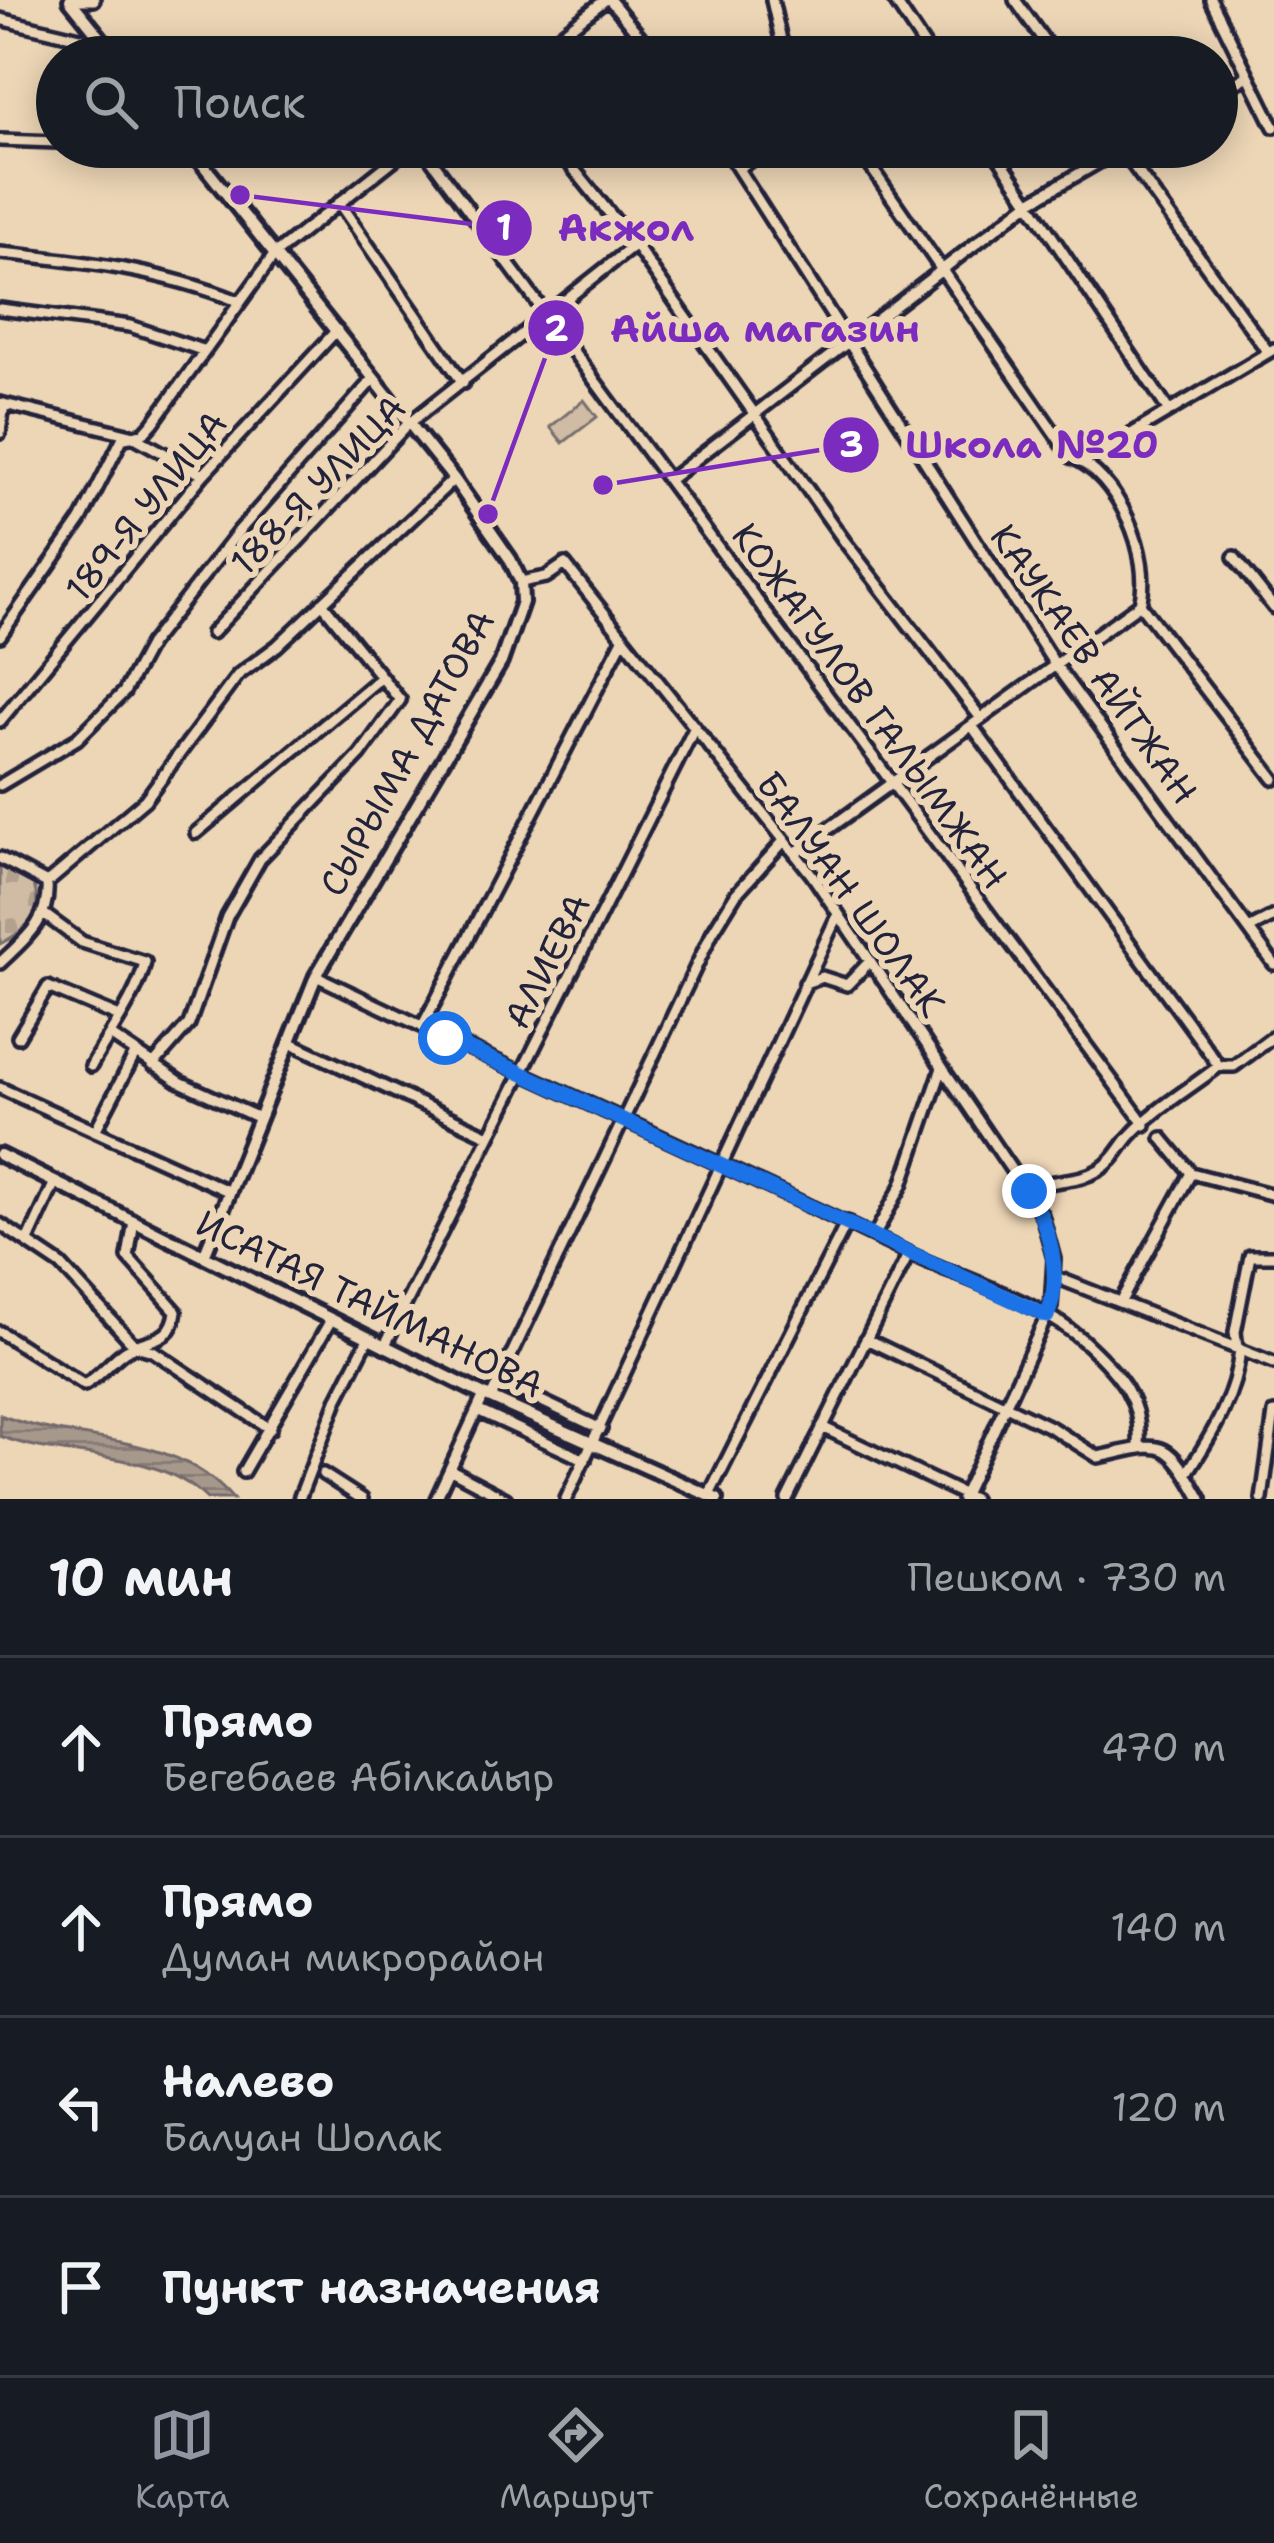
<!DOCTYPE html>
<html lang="ru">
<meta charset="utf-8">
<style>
body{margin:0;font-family:"Shantell Sans",sans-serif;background:#242831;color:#f1f3f6}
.stop{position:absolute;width:36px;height:36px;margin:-27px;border:9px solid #1a73e8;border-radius:50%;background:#fff}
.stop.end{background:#1a73e8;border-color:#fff;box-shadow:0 3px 12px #0008}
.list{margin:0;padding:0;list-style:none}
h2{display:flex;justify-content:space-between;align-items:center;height:156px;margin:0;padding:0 48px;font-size:51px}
h2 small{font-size:39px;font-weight:400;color:#9ea1a6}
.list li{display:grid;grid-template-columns:78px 1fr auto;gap:36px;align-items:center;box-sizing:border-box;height:180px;padding:0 48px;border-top:3px solid #363941}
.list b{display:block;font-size:45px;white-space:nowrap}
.list p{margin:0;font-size:39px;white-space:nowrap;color:#9ea1a6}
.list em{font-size:39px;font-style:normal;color:#9ea1a6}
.icon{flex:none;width:66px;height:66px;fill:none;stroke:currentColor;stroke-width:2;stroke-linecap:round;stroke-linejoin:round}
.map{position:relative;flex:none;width:1274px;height:1499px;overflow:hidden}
.search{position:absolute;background:#171b24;box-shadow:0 6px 30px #0003;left:36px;right:36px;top:36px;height:132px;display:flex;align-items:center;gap:30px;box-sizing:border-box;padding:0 42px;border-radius:66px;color:#9ea1a6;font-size:45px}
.sheet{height:876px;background:#171b24}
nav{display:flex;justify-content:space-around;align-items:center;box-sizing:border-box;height:168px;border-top:3px solid #363941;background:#171b24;font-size:33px;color:#9ea1a6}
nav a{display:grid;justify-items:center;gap:6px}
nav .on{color:#9495a2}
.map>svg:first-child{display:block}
</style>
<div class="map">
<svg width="1274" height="1499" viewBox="0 0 1274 1499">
<defs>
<pattern id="cemetery-stones" width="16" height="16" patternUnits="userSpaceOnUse" patternTransform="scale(3)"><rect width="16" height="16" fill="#d0bca4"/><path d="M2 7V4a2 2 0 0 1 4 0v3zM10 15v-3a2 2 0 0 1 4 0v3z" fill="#b2a18e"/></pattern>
<pattern id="water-rules" width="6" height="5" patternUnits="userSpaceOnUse" patternTransform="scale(3)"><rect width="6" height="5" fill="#a7988c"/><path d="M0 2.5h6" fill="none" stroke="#887c74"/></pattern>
</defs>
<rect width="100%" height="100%" fill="#edd6b6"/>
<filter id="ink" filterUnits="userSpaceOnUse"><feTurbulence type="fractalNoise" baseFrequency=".00833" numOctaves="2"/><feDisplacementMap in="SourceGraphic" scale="24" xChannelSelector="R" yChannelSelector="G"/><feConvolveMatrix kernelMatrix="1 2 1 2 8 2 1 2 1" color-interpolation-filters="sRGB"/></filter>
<g filter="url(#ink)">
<!-- cemetery -->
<path fill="url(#cemetery-stones)" stroke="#796f70" stroke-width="3" d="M0,863L30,876C47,910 31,928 0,944Z"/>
<!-- park -->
<path fill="#d0bca4" stroke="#796f70" stroke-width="3" d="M584,400L597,417L563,443L550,427Z"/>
<!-- water -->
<path fill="url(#water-rules)" stroke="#72696c" stroke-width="3" d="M0,1415C78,1446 173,1429 233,1499H207C154,1446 65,1462 0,1436Z"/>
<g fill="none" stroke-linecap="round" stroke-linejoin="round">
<defs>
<path id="minor" d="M71,0H94
M610,0L657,57
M772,0L781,40L792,57
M894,0L932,57
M1015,0L1056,57
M1211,0L1274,127
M0,19L105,44
M532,57L605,0
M1217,94L1246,77
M0,140L57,142
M422,147L1145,1125
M556,147L635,245L845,542L980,717
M724,147L1054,663L1274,964
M857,147L1071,457C1118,474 1153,557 1140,604L1274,779
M992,147L1169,411
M1120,147L1268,352
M739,168L770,147
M339,203L463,383
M0,253C83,261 160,270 238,301
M0,309L130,326L202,350
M0,403L131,435L203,475
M0,433L4,404
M1084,462L1274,349
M669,480L1030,202L1125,147
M1234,557L1274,608
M521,582L546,577L565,564L812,875L1042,1215L1054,1259L1051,1307L962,1499
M212,633L408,424L635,245
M0,636L81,520L122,439L144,433L153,423L275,254L410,147
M0,721L203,475L337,330
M972,726L1219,1066
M0,785L77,739L124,692L150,644L238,532L373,379
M196,833L380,678
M795,853L1140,604
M0,858L47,883C50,921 25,939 0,963
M47,883L145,800L238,675L277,646L454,479
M45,915L82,942L145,962C139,994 106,1038 91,1066
M1249,929L1274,916
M316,976C513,1071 714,1159 910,1254C967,1281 1042,1301 1088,1345C1120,1375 1142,1400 1139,1444
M805,983L822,977L847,985L870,961
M422,1027L623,639
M18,1037L48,987L117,1016
M113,1037L180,1082L259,1118
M289,1042L489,1136
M153,1065L189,1024L227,917L260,859L360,755L400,700L322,603
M0,1088L230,1192
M95,1131L135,1054
M1162,1138L1191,1173L1274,1195
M1029,1191C1052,1177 1075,1184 1099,1170C1115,1160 1118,1150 1130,1136C1153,1110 1191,1088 1219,1066H1234L1274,1036
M0,1224L61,1265L135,1346L153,1351L270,1429
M874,1236L902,1185L942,1068
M29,1239L55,1182
M1053,1276L1274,1363
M1121,1301L1191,1173
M0,1332L84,1385C99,1377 108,1364 121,1354C142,1336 172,1347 176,1311L128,1257L134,1221
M866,1339L1052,1428L1098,1457C1162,1444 1164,1433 1201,1499
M384,1347L694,729
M1237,1348L1235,1332L1250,1256H1274
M499,1381L601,1429
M491,1398L712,933L736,894L784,841
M477,1410L585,1460
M822,1427L973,1499
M451,1470L506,1499
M243,1472L331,1320
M1187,1473C1212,1435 1236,1396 1240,1349
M323,1474L362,1499
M709,1495L847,1222
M299,1499L338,1398L368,1339
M436,1499L484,1395
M566,1499L838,914
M787,1499L909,1253
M1262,1499L1274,1413"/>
<path id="tertiary" d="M70,0L116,57
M189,147L454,479L510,559L521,582L522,602L501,662L316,976L204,1256
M0,1155L484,1395L717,1499"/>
</defs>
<!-- minor casing -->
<use href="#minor" stroke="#22223b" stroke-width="18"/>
<!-- tertiary casing -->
<use href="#tertiary" stroke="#22223b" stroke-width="20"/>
<!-- minor -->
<use href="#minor" stroke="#edd6b6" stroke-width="9"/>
<!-- tertiary -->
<use href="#tertiary" stroke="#edd6b6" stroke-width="10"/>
</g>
</g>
<g fill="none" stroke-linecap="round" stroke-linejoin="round" filter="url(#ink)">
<!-- route -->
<path stroke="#1a73e8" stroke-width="15" d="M445,1038L1047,1316C1064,1276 1049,1227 1029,1191"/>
</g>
<g text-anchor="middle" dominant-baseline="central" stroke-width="12" stroke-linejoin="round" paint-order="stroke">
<!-- street labels -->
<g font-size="36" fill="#22223b" stroke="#edd6b6">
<text transform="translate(318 485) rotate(-46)">188-Я УЛИЦА</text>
<text transform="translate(146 506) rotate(-51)">189-Я УЛИЦА</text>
<text transform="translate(1094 664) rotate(55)">КАУКАЕВ АЙТЖАН</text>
<text transform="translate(870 706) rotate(54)">КОЖАГУЛОВ ГАЛЫМЖАН</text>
<text transform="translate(407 753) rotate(-61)">СЫРЫМА ДАТОВА</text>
<text transform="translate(851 894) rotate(54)">БАЛУАН ШОЛАК</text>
<text transform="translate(547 961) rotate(-63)">АЛИЕВА</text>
<text transform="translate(370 1304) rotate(26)">ИСАТАЯ ТАЙМАНОВА</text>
</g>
</g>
<!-- callouts -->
<path fill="none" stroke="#7b2cbf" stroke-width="4.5" d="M240 195L504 228M488 514L556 328M603 485L851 445"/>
<g fill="#7b2cbf" stroke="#edd6b6" stroke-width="4.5">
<circle cx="240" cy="195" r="12"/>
<circle cx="488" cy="514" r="12"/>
<circle cx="603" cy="485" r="12"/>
<circle cx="504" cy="228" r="30"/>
<circle cx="556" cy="328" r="30"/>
<circle cx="851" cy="445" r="30"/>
</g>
<g font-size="36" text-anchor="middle" font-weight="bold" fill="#fff">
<text x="504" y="240">1</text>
<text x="556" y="341">2</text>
<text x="851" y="457">3</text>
</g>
<g font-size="39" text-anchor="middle" font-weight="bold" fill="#7b2cbf" stroke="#edd6b6" stroke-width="12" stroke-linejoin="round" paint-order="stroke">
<text x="626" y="241">Акжол</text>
<text x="765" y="342">Айша магазин</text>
<text x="1032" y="458">Школа №20</text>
</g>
</svg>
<div class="stop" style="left:445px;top:1038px"></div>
<div class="stop end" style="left:1029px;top:1191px"></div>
<div class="search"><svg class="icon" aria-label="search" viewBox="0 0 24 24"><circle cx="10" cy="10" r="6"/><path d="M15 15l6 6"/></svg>Поиск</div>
</div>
<section class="sheet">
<h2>10 мин<small>Пешком · 730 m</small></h2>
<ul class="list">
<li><svg class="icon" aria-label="ahead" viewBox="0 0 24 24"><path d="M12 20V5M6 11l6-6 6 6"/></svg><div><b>Прямо</b><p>Бегебаев Абілкайыр</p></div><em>470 m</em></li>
<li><svg class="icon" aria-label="ahead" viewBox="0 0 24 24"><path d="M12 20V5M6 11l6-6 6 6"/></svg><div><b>Прямо</b><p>Думан микрорайон</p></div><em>140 m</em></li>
<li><svg class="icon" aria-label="left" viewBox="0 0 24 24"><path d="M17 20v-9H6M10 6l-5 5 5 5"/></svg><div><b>Налево</b><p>Балуан Шолак</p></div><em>120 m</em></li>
<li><svg class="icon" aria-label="arrive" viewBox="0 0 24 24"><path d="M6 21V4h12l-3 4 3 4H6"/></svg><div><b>Пункт назначения</b></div></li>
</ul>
</section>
<nav>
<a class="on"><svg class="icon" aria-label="map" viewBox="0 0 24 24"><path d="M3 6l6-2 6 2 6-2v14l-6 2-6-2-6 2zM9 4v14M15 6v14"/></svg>Карта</a>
<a><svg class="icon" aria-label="directions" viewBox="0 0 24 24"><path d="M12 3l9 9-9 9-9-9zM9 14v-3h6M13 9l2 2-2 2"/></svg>Маршрут</a>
<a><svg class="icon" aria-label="saved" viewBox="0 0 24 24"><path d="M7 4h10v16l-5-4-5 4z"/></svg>Сохранённые</a>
</nav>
